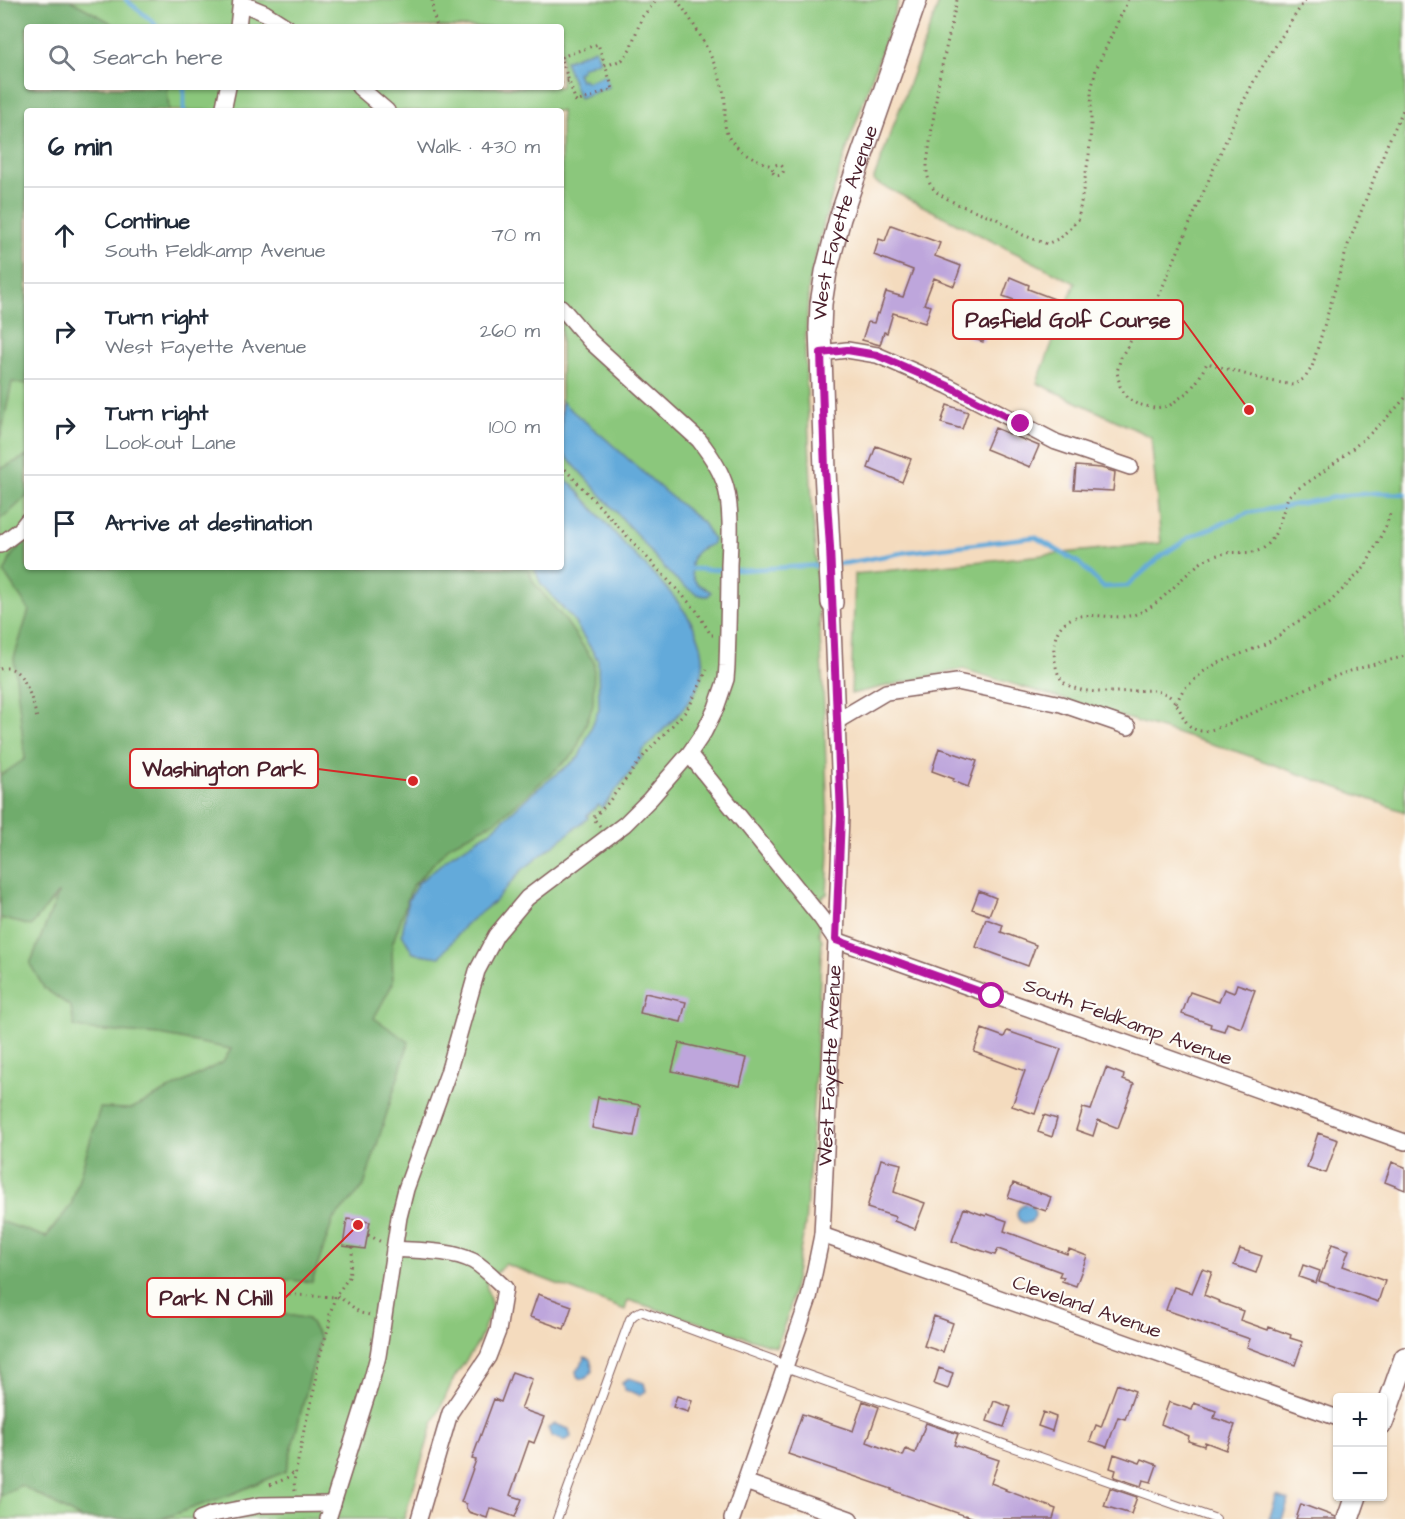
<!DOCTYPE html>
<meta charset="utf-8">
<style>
body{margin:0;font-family:"Architects Daughter",sans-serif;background:#f6f6f7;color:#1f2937}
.controls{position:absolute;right:18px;bottom:18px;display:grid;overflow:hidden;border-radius:6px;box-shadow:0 2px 4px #0004}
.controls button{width:54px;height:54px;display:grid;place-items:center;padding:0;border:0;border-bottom:2px solid #e0e1e3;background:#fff;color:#1f2937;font:30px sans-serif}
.stop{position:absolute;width:18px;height:18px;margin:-14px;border:4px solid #b5179e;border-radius:50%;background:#fff}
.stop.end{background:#b5179e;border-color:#fff;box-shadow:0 2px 6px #0008}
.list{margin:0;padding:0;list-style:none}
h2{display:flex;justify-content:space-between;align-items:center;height:78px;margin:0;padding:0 24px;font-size:26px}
h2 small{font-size:20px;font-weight:400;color:#747a83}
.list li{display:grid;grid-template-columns:39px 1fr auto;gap:18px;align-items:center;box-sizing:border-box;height:96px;padding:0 24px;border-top:2px solid #e0e1e3}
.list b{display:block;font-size:22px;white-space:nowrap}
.list p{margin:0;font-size:20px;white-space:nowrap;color:#747a83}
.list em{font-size:20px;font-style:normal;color:#747a83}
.icon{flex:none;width:33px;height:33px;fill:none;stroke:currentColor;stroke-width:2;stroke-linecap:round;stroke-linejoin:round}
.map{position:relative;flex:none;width:1405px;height:1519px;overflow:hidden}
.search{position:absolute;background:#fff;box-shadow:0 2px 4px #0004;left:24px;top:24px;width:540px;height:66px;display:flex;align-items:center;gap:15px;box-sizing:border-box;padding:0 21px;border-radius:6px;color:#747a83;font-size:22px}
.panel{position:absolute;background:#fff;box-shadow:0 2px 4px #0004;left:24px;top:108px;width:540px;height:462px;border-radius:6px}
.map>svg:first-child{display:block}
</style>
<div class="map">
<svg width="1405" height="1519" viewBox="0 0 1405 1519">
<rect width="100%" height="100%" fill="#fdfcf7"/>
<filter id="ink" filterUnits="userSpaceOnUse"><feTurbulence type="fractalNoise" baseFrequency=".0167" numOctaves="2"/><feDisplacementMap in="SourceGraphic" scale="12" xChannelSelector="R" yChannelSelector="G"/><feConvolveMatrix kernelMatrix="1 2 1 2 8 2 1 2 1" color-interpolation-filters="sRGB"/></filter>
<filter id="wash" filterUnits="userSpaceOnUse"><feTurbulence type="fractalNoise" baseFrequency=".008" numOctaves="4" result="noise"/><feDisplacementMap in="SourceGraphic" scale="24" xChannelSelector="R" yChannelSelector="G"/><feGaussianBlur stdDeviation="1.35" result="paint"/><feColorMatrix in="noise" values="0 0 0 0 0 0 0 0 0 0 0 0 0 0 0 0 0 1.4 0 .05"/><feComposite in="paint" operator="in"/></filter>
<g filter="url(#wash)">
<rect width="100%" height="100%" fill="#f4dbbe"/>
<!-- green -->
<path fill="#8bc77c" stroke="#6a7354" stroke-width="1.5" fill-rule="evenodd" d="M0,0H899L841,166L825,219L809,283L805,350L811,482L824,707L829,854L827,894L822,897L819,934L822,940L811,1146L805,1225L789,1312L776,1347L628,1300L625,1310L505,1264L486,1284L492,1308L478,1343L454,1378L433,1424L404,1519H0ZM27,27H561V87H27ZM27,111H561V567H27Z
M940,0H1405V812L1238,752L963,669L851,694L855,574L1161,543L1151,437L1037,383L1075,283L873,181Z"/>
<!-- forest -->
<path fill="#70ac6c" stroke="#5d664c" stroke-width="1.5" d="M0,0H70L108,21L117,27H27V87H167L169,110V111H27V384L12,382L0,440Z
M27,456V496L12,510L0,519V467L2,468Z
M27,538V567H527L534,583L565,620L594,662L593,705L575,753L496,821L450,845L412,887L392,945L393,983L374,1018L409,1042L364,1186L333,1220L312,1282L267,1278L254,1296L264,1310L308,1319L320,1338L286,1471L235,1493L161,1519H81L21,1485L0,1496V1221L46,1237L71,1205L100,1108L131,1109L223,1062L231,1049L160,1035L90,1030L74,1026L71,1007L44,988L30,964L59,892L31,926L0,918V776L25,759L14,658L29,610L4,573L12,555Z"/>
<!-- water -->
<path fill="#64aada" stroke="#576482" stroke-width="1.5" d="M595,49L600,60L581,68L582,71L577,73L580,80L584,79L586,82L605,75L609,87L579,98L565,61Z
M561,400L564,404L607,440L664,491L703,523L713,539L712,544C707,546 702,548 699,550C688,558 689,576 698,584C702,587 707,589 711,592L708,596C699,596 694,593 687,588C667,574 651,552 636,534C611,506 586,478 561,451Z
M561,478L572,484C590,505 608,526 626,546C658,580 720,632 699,684C688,710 659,732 640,754L642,757L602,808L599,805L587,815L588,818L521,871L495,901L465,925L440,957L413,953L402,934L408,901L418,883L452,855L491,831L531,794L579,757L599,709L598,660L572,618L541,584L534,567H561Z
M1017 1214a9 9 0 1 1 18 0a9 9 0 1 1-18 0Z
M585,1357L590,1359L593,1370L586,1378L582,1379L577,1377L576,1371L580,1367Z
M629,1378L644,1383L646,1391L640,1395L625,1390L622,1382Z
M555,1424L569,1429L571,1437L565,1441L551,1436L548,1428Z
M1277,1496L1289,1500L1282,1519H1269Z"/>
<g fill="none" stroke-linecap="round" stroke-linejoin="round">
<!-- stream -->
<path stroke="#64aada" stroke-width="4.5" d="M126,0L152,21L157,27
M184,87V111
M834,564L847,563L907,552L1035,537L1079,563L1103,587L1127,586L1160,557L1190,537L1247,513L1347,495L1376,493L1405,494
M691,569L742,570L823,565"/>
</g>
<g id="blocks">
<!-- building -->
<path fill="#bea6dc" d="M891,225L940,243L935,256L961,266L954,286L934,278L924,304L931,306L925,323L893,313L887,333L884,332L880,345L862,340L868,322L874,323L877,313L879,314L886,292L903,297L913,270L874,255L879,239L885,241Z
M1010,277L1029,285L1028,289L1057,300L1048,324L1018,313L1022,303L1003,296Z
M959,309L991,320L983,342L952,331Z
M947,405L968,412L962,429L941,423Z
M995,428L1039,446L1030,467L986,449Z
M876,446L911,459L902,482L868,468Z
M1076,466L1101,468L1115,472L1113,491L1074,489Z
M939,748L977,761L968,787L953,781L954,779L932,771Z
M979,891L996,898L989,915L972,909Z
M986,919L1003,925L1001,932L1036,945L1028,966L976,947Z
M1237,984L1255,990L1241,1028L1227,1023L1224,1031L1210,1027L1211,1024L1182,1014L1190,992L1219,1002L1224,989L1234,993Z
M645,993L686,1002L681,1022L640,1013Z
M982,1029L1004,1037L1007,1031L1061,1049L1050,1080L1044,1088L1035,1114L1012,1106L1025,1071L974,1052Z
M679,1043L747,1058L740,1086L672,1071Z
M1106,1068L1124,1075L1123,1080L1134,1084L1118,1128L1098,1120L1093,1136L1076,1130L1083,1108L1091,1110Z
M598,1097L640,1105L634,1136L592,1128Z
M1044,1115L1057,1119L1052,1137L1038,1132Z
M1318,1133L1338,1140L1326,1173L1307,1167Z
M881,1159L901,1164L894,1192L925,1203L915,1229L894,1221L896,1217L867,1208Z
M1392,1162L1405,1167V1190L1385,1182Z
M1013,1183L1051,1197L1046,1211L1008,1198Z
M964,1208L986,1216L987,1214L1007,1221L1004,1231L1067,1254L1069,1249L1087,1256L1076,1286L1062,1281L1064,1277L1059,1276L1061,1272L1023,1258L998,1249L995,1255L952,1241Z
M347,1219L370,1222L365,1249L343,1246Z
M1332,1244L1349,1250L1343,1266L1385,1281L1378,1302L1319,1281Z
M1240,1249L1262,1256L1256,1273L1234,1265Z
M1303,1265L1320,1271L1316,1283L1299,1277Z
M1202,1269L1212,1272L1204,1295L1219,1301L1218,1302L1243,1311L1240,1320L1268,1330L1269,1327L1291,1335L1290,1338L1303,1342L1295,1365L1247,1347L1250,1339L1166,1310L1174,1287L1192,1293Z
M538,1294L572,1306L564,1329L530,1317Z
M934,1316L953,1323L943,1352L924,1346Z
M939,1368L953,1373L948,1389L934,1384Z
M512,1372L532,1379L521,1409L544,1417L534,1443L529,1441L510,1495L522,1499L515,1517L490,1508L487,1518L469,1512L466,1508V1504L461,1502L476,1460L472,1459L494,1399L501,1402Z
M1117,1384L1135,1391L1125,1419L1118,1417L1107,1447L1090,1441L1096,1425L1101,1427Z
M677,1396L692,1401L688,1412L673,1407Z
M863,1401L879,1407L867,1442L903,1456L906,1449L915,1453L926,1423L958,1434L954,1445L999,1460L991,1483L1006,1489L1005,1490L1056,1509L1053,1519H977L966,1515V1516L891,1490L892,1489L788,1454L802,1414L853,1431Z
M994,1401L1011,1407L1004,1427L987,1421Z
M1169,1402L1192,1410L1194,1403L1216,1411L1214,1418L1235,1425L1226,1450L1205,1442L1204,1446L1188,1441L1189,1436L1161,1424Z
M1043,1412L1056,1417L1052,1431L1038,1426Z
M1114,1454L1140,1463L1142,1459L1157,1465L1151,1482L1143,1480L1141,1486L1114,1477L1116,1470L1110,1468Z
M1110,1488L1137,1497L1131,1514L1104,1506Z
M1301,1504L1336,1517V1519H1296Z"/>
</g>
</g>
<g filter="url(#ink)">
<use href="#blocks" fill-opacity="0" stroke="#86615e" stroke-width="1.5"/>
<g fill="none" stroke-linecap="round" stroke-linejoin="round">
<defs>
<path id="lane" d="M557,1519L630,1319L634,1315L641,1311L776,1361L785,1367L1216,1519"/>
<g id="street">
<path d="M241,3L265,13L287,27"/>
<path d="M238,27L241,0"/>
<path d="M359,87L387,111"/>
<path d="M223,111L228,87"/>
<path d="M821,353L847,350L877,355L948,386L1056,442L1130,467"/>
<path d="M0,545L20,530L27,521"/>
<path d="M837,721L886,692L957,682L1061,704L1128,727"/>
<path d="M689,754L821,918L836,940"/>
<path d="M836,940L1405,1142"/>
<path d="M822,1235L1338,1418"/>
<path d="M394,1249C419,1251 450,1250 473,1261C485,1268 495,1279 505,1288L498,1331L488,1357L450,1413L419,1519"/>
<path d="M745,1482L850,1519"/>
<path d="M200,1519L213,1514L260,1505L333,1504"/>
<path d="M328,1519L370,1386L378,1356L399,1217L406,1189L448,1073L477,971L496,935L527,898L625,824L650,799L689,754L704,732L716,708L726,679L727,666C728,633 729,599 729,565C730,540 732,513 726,488C721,470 710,454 699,440L590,341L561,307"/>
<path id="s1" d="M732,1519L809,1298L822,1235L836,940L841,816L832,603"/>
</g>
<g id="secondary">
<path id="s2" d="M832,603L825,470L820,328L821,304L826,272L840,218L916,0"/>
<path d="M1382,1423L1405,1358"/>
<path d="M1348,1519L1356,1496"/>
</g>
</defs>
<!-- lane casing -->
<use href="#lane" stroke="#86615e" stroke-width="10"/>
<!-- street casing -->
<use href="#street" stroke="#86615e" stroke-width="18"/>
<!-- secondary casing -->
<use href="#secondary" stroke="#86615e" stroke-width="24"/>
<!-- path -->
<path stroke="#86615e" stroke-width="3" stroke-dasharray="1.5 4.5" stroke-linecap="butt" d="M432,0L433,13L437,27
M677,0C695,24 719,65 724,95C727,108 722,124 728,136C737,152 758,160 773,167
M957,0L939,79L927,163V174L930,184L935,191L944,197L957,204L995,218L1023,235L1047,244L1060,238L1078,220L1089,155L1091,128V91L1096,69L1128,0
M1305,0L1257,75L1238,112L1160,293L1121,357L1117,372L1120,386L1127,398L1137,404L1154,408L1169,406L1189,391L1198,380L1207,363L1265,380L1293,385L1305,378L1312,367L1348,245L1387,145L1405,106
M561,57L598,44L613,89L576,102L561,58
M605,66L622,60L626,55L630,49L642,17L657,0
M561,83L569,81
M772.5 170a5.5 5.5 0 1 1 11 0a5.5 5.5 0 1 1-11 0Z
M1405,398C1381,426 1353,449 1324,471C1314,479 1301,486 1291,494C1287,497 1287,501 1285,506C1280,520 1276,541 1262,549C1251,555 1238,551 1226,553C1219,554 1212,557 1205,560C1179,576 1160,610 1129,616C1108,620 1081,608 1063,624C1056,631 1053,644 1054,653C1055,662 1056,672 1061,679C1073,696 1116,692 1134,691C1146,690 1159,689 1169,696C1183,706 1182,730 1202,731C1211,732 1235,721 1244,717C1273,704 1302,690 1331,678C1355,668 1381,663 1405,656
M561,465L696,610L711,635H713
M0,669C24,661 32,701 37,718
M1176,703L1183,690L1203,672L1216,664L1263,645L1279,636L1292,625L1329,603L1365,567L1386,526L1391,511
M600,826L593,818L607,804L646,753L685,712L691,703L707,670
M368,1235C374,1237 377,1241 383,1242
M271,1294L338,1297L348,1303L360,1313L370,1315
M270,1485L285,1479L296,1471
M295,1491L294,1481L304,1430L316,1382L318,1362L329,1326L330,1314L335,1297L349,1277L353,1248"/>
<!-- lane -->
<use href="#lane" stroke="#fff" stroke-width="8"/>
<!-- street -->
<use href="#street" stroke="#fff" stroke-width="15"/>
<!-- secondary -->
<use href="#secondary" stroke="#fff" stroke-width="21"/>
</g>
</g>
<g fill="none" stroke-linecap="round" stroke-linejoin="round" filter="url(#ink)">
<!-- route -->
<path stroke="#b5179e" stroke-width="8" d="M992,996L836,940L841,816L830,547L825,470L821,353L847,350L877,355L948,386L1021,424"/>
</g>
<g text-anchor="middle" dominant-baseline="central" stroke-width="4.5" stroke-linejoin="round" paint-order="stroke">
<!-- street labels -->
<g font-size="20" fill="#4a1f2b" stroke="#fdfcf7">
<text stroke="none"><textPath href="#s2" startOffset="384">West Fayette Avenue</textPath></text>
<text transform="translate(1128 1022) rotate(20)">South Feldkamp Avenue</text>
<text stroke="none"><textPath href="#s1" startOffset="468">West Fayette Avenue</textPath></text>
<text transform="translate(1087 1307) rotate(19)">Cleveland Avenue</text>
</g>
</g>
<!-- callouts -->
<path fill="none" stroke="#d62828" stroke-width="2" d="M1249 410L1183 320M413 781L318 769M358 1225L285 1298"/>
<g fill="#d62828" stroke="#fdfcf7" stroke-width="2">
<circle cx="1249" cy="410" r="6"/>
<circle cx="413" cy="781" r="6"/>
<circle cx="358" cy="1225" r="6"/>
</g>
<g fill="#fdfcf7" stroke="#d62828" stroke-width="2">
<rect x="953" y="300" width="230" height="39" rx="6"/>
<rect x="130" y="749" width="188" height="39" rx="6"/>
<rect x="147" y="1278" width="138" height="39" rx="6"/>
</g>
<g font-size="21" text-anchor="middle" font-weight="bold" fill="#4a1f2b">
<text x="1068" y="327">Pasfield Golf Course</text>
<text x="224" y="776">Washington Park</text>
<text x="216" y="1305">Park N Chill</text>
</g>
</svg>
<div class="controls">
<button>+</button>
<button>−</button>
</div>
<div class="stop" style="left:992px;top:996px"></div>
<div class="stop end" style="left:1021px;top:424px"></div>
<div class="search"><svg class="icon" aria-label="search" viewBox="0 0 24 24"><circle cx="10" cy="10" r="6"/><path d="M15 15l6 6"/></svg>Search here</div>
<section class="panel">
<h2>6 min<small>Walk · 430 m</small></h2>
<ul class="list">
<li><svg class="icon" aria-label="ahead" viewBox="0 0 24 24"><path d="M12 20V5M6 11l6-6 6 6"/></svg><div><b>Continue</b><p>South Feldkamp Avenue</p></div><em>70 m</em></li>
<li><svg class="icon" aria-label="right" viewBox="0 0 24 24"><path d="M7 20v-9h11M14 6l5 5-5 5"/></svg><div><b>Turn right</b><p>West Fayette Avenue</p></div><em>260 m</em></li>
<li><svg class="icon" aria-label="right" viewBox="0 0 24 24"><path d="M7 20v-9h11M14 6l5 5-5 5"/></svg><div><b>Turn right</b><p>Lookout Lane</p></div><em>100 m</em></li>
<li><svg class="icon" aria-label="arrive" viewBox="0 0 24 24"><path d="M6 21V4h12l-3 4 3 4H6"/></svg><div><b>Arrive at destination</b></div></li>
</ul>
</section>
</div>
